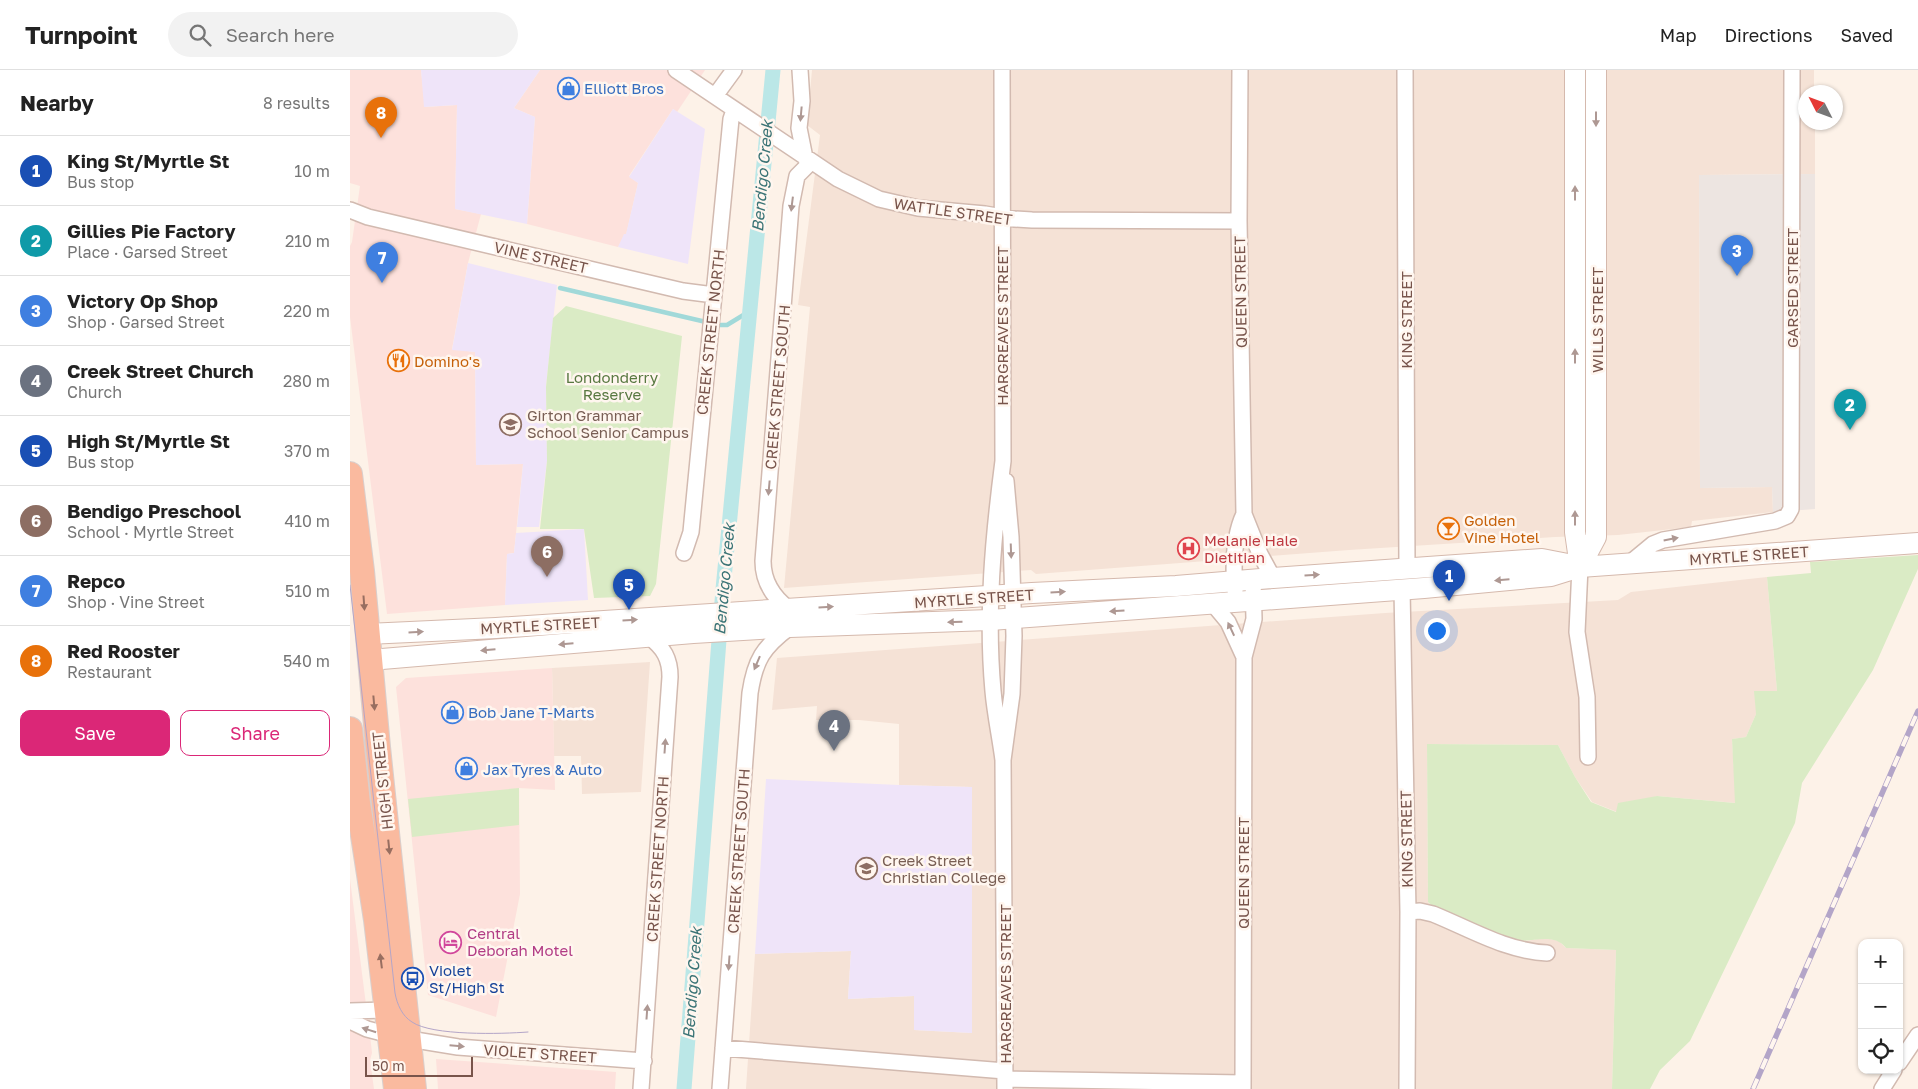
<!DOCTYPE html>
<meta charset="utf-8">
<style>
body{margin:0;font-family:"Golos Text",sans-serif;background:#f2f2f2;color:#222}
.controls{position:absolute;right:15px;bottom:15px;display:grid;overflow:hidden;border-radius:10px;box-shadow:0 1px 4px #0004}
.controls button{width:45px;height:45px;display:grid;place-items:center;padding:0;border:0;border-bottom:1px solid #e0e0e0;background:#fff;color:#222;font:25px sans-serif}
.compass{position:absolute;left:1448px;top:15px;width:45px;height:45px;border-radius:50%;background:#fff;box-shadow:0 1px 4px #0004;rotate:312deg}
.scale{position:absolute;left:15px;bottom:12px;width:108px;box-sizing:border-box;padding-left:5px;border:2px solid #78544b;border-top:0;font-size:14px;line-height:18px;white-space:nowrap;color:#78544b;-webkit-text-stroke:4px #fff6ef;paint-order:stroke}
.you{position:absolute;left:1086px;top:560px;width:18px;height:18px;margin:-12px;border:4px solid #fff;border-radius:50%;background:#1a73e8;box-shadow:0 0 0 8px #1a73e833}
.badge{display:grid;place-items:center;width:32px;height:32px;border-radius:50%;background:#db2777;color:#fff;font-size:16px;font-weight:700}
.pin{position:absolute;translate:-50% -41px;filter:drop-shadow(0 1px 2px #0008)}
.pin::after{content:'';position:absolute;top:26px;width:18px;height:15px;background:inherit;clip-path:polygon(0 0,100% 0,50% 100%)}
.list{margin:0;padding:0;list-style:none}
h2{display:flex;justify-content:space-between;align-items:center;height:65px;margin:0;padding:0 20px;font-size:21px}
h2 small{font-size:16px;font-weight:400;color:#767676}
.list li{display:grid;grid-template-columns:32px 1fr auto;gap:15px;align-items:center;box-sizing:border-box;height:70px;padding:0 20px;border-top:1px solid #e0e0e0}
.list b{display:block;font-size:19px;white-space:nowrap}
.list p{margin:0;font-size:16px;white-space:nowrap;color:#767676}
.list em{font-size:16px;font-style:normal;color:#767676}
.actions{display:flex;gap:10px;padding:15px 20px}
.actions a{flex:1;padding:11px 0;border:1px solid #db2777;border-radius:10px;text-align:center;font-size:18px;color:#db2777}
.actions .main{background:#db2777;color:#fff}
.icon{flex:none;width:28px;height:28px;fill:none;stroke:currentColor;stroke-width:2;stroke-linecap:round;stroke-linejoin:round}
.map{position:relative;flex:none;width:1568px;height:1019px;overflow:hidden}
header{display:flex;align-items:center;gap:30px;box-sizing:border-box;height:70px;padding:0 25px;background:#fff;border-bottom:1px solid #e0e0e0}
header strong{font-size:24px}
nav{display:flex;gap:28px;margin-inline-start:auto;font-size:18px}
.search{width:350px;height:45px;background:#f2f2f2;display:flex;align-items:center;gap:12px;box-sizing:border-box;padding:0 18px;border-radius:28px;color:#767676;font-size:19px}
main{display:flex}
aside{flex:1;background:#fff}
.map>svg:first-child{display:block}
</style>
<header>
<strong>Turnpoint</strong>
<div class="search"><svg class="icon" aria-label="search" viewBox="0 0 24 24"><circle cx="10" cy="10" r="6"/><path d="M15 15l6 6"/></svg>Search here</div>
<nav><a>Map</a><a>Directions</a><a>Saved</a></nav>
</header>
<main>
<aside>
<h2>Nearby<small>8 results</small></h2>
<ul class="list">
<li><span class="badge" style="background:#1a4fb4">1</span><div><b>King St/Myrtle St</b><p>Bus stop</p></div><em>10 m</em></li>
<li><span class="badge" style="background:#0f9aa8">2</span><div><b>Gillies Pie Factory</b><p>Place · Garsed Street</p></div><em>210 m</em></li>
<li><span class="badge" style="background:#3f7fe0">3</span><div><b>Victory Op Shop</b><p>Shop · Garsed Street</p></div><em>220 m</em></li>
<li><span class="badge" style="background:#6b7280">4</span><div><b>Creek Street Church</b><p>Church</p></div><em>280 m</em></li>
<li><span class="badge" style="background:#1a4fb4">5</span><div><b>High St/Myrtle St</b><p>Bus stop</p></div><em>370 m</em></li>
<li><span class="badge" style="background:#8d6e63">6</span><div><b>Bendigo Preschool</b><p>School · Myrtle Street</p></div><em>410 m</em></li>
<li><span class="badge" style="background:#3f7fe0">7</span><div><b>Repco</b><p>Shop · Vine Street</p></div><em>510 m</em></li>
<li><span class="badge" style="background:#e8710a">8</span><div><b>Red Rooster</b><p>Restaurant</p></div><em>540 m</em></li>
</ul>
<div class="actions"><a class="main">Save</a><a>Share</a></div>
</aside>
<div class="map">
<svg width="1568" height="1019" viewBox="0 0 1568 1019">
<rect width="100%" height="100%" fill="#fdf2e8"/>
<!-- residential -->
<path fill="#f5e2d6" d="M462,0H1464V22H1456V52L1465,53V104L1349,105L1350,418L1422,417L1423,442L1342,451L1341,457L1268,465L1205,467L999,480L686,504L681,500L434,518L460,237L448,235L470,65L457,55Z
M1417,507L1427,621L1406,644L1396,667L1382,669L1386,733L1307,726L1267,742L1242,732L1225,707L1208,675L1077,674L1078,832L1081,835L1163,870L1170,872L1195,868L1209,871L1216,878L1266,880L1262,1019H396L405,884L501,881L498,929L564,926V960L622,963V717L549,715V654L509,650H466L467,636L422,640L427,588L1035,543L1268,530L1281,522Z
M300,592L291,722L232,724L231,686H204L202,598Z"/>
<!-- commercial -->
<path fill="#fde1dc" d="M0,0H71L75,37L107,35L105,139L131,144L118,193L102,279L125,282L126,395L173,394L164,483L157,484L155,535L37,544L0,247V176L2,172L10,116L0,113Z
M190,0H355L327,42L323,39L279,106L288,113L276,165L268,177L177,154L185,47L164,38Z
M202,598L205,720L169,718L170,824L146,947L78,925L46,617L56,608Z
M0,809L21,974L22,983L20,990L24,1019H0Z
M86,989L266,1002L265,1019H88Z"/>
<!-- industrial -->
<path fill="#ede5e1" d="M1465,104V439L1423,442L1422,417L1350,418L1349,105Z"/>
<!-- education -->
<path fill="#efe4f9" d="M71,0H190L164,38L185,47L177,154L105,139L107,35L74,37Z
M323,39L355,59L338,194L268,177L274,164H276L288,113L279,107Z
M118,193L207,215L196,316L197,391L189,457H167L173,394L126,395L125,282L102,280Z
M234,459L238,530L155,535L157,484L164,483L166,463Z
M416,709L549,715L622,717V963L564,960V926L498,929L501,881L405,884Z"/>
<!-- green -->
<path fill="#daebc5" d="M216,236L332,266L306,514L300,526L244,528L234,459H190L197,391L196,317L203,248Z
M1568,485V499L1523,600L1452,713L1445,753L1340,971L1310,1000L1300,1019H1262L1266,880L1216,878C1203,861 1180,874 1163,870L1081,835L1078,832L1077,674L1208,675L1225,707L1241,732L1266,742L1268,733L1307,726L1385,733L1382,669L1396,667L1406,644L1404,621H1427L1417,507L1461,503L1460,492Z
M169,718V755L62,767L58,729Z"/>
<g fill="none" stroke-linecap="round" stroke-linejoin="round">
<!-- stream -->
<path stroke="#a1d9d9" stroke-width="4.5" d="M210,218L369,255H377L400,241"/>
<!-- canal -->
<path stroke="#bbe7e7" stroke-width="15" d="M334,1019L373,519L423,0"/>
<defs>
<path id="minor" d="M326,0L488,109L529,129L568,138L635,144L664,149L682,150L889,151
M450,0L452,31L449,58L455,88
M652,0L653,391C643,468 636,544 643,621C645,644 650,667 653,690
M890,0L889,151L894,444L910,484L923,508
M1055,0L1057,499
M365,26L384,0
M0,140L18,147L333,221L364,225
M334,483L341,462L381,49L384,40
M1280,493L1303,474L1313,470L1425,451L1437,446L1441,439L1442,0
M1230,497L1227,562L1237,627L1238,687
M1052,519L1058,842L1057,1019
M885,521C883,496 883,467 894,444
M863,534L878,552L894,587
M439,539C423,527 413,511 413,491L441,136L447,106L461,92
M1058,842L1070,841L1083,844C1120,859 1156,881 1197,883
M0,941L36,940
M0,951L17,959L40,965
M59,969L108,977L294,991
M373,978L655,1001
M1549,993L1568,965
M655,1009L893,1013
M291,1019L320,607C320,589 314,578 299,567
M370,1019L400,623C405,590 413,577 440,557
M655,1019L653,690L662,624L664,566L661,467L656,411
M893,1019L894,587L904,549L903,510
M1532,1019L1544,1000"/>
<path id="secondary" d="M1225,0V462L1230,497
M1230,497L1246,467V0
M17,564L146,558L682,523L826,516L923,508L1192,489L1228,496
M20,590L343,563L440,557L640,550L1074,518L1201,506L1230,497L1568,473"/>
<path id="trunk" d="M0,404L12,501L28,677L64,1019
M0,659L8,733L26,850L46,1019"/>
</defs>
<!-- minor casing -->
<use href="#minor" stroke="#d2bab0" stroke-width="18"/>
<!-- secondary casing -->
<use href="#secondary" stroke="#d5b9ad" stroke-width="22"/>
<!-- trunk casing -->
<use href="#trunk" stroke="#d9cfcd" stroke-width="26"/>
<!-- minor -->
<use href="#minor" stroke="#fff" stroke-width="15"/>
<!-- secondary -->
<use href="#secondary" stroke="#fff" stroke-width="20"/>
<!-- trunk -->
<use href="#trunk" stroke="#faba9f" stroke-width="24"/>
<!-- tram -->
<path stroke="#b3a5c8" stroke-width="1" d="M0,515L45,923C47,934 52,946 62,952C82,966 152,964 178,962"/>
<defs>
<path id="rail" d="M1403,1019L1568,641"/>
</defs>
<!-- rail casing -->
<use href="#rail" stroke="#b3a5c8" stroke-width="5.5"/>
<!-- rail -->
<use href="#rail" stroke="#fff6ef" stroke-width="4" stroke-dasharray="11" stroke-linecap="butt"/>
</g>
<!-- one-way arrows -->
<defs><path id="oneway-solid" d="M-6-.8H1V-3.2L6.5 0L1 3.2V.8H-6Z" transform="scale(1.25)"/></defs>
<g fill="#ae9893">
<use href="#oneway-solid" transform="translate(451 44) rotate(95)"/>
<use href="#oneway-solid" transform="translate(1246 49) rotate(90)"/>
<use href="#oneway-solid" transform="translate(1225 123) rotate(-90)"/>
<use href="#oneway-solid" transform="translate(442 134) rotate(97)"/>
<use href="#oneway-solid" transform="translate(1225 286) rotate(-90)"/>
<use href="#oneway-solid" transform="translate(419 418) rotate(95)"/>
<use href="#oneway-solid" transform="translate(1225 448) rotate(-90)"/>
<use href="#oneway-solid" transform="translate(1321 469) rotate(-11)"/>
<use href="#oneway-solid" transform="translate(661 481) rotate(88)"/>
<use href="#oneway-solid" transform="translate(962 505) rotate(-4)"/>
<use href="#oneway-solid" transform="translate(1152 510) rotate(175)"/>
<use href="#oneway-solid" transform="translate(708 522) rotate(-3)"/>
<use href="#oneway-solid" transform="translate(476 537) rotate(-3)"/>
<use href="#oneway-solid" transform="translate(767 541) rotate(176)"/>
<use href="#oneway-solid" transform="translate(280 550) rotate(-3)"/>
<use href="#oneway-solid" transform="translate(605 552) rotate(178)"/>
<use href="#oneway-solid" transform="translate(881 559) rotate(-115)"/>
<use href="#oneway-solid" transform="translate(66 562) rotate(-3)"/>
<use href="#oneway-solid" transform="translate(216 574) rotate(175)"/>
<use href="#oneway-solid" transform="translate(138 580) rotate(175)"/>
<use href="#oneway-solid" transform="translate(407 593) rotate(113)"/>
<use href="#oneway-solid" transform="translate(315 676) rotate(-86)"/>
<use href="#oneway-solid" transform="translate(379 893) rotate(94)"/>
<use href="#oneway-solid" transform="translate(297 942) rotate(-86)"/>
<use href="#oneway-solid" transform="translate(19 960) rotate(-162)"/>
<use href="#oneway-solid" transform="translate(107 976) rotate(5)"/>
</g>
<g fill="#986e60">
<use href="#oneway-solid" transform="translate(14 533) rotate(86)"/>
<use href="#oneway-solid" transform="translate(24 633) rotate(85)"/>
<use href="#oneway-solid" transform="translate(39 777) rotate(84)"/>
<use href="#oneway-solid" transform="translate(31 891) rotate(-97)"/>
</g>
<!-- icons -->
<defs>
<symbol id="shop-ring" viewBox="-11 -11 22 22"><circle r="9.5" fill="#fff6ef" stroke="#3f7fe0" stroke-width="1.5"/><path d="M-5-2.5h2.3a2.7 3.5 0 0 1 5.4 0H5L5.5 6h-11ZM-1.5-2.5h3a1.5 2.3 0 0 0-3 0Z" fill="#3f7fe0"/></symbol>
<symbol id="restaurant-ring" viewBox="-11 -11 22 22"><circle r="9.5" fill="#fff6ef" stroke="#e8710a" stroke-width="1.5"/><path d="M-5-6h1v4h1v-4h1v4h1v-4h1v5L-1.5 .5V6h-2V.5L-5-1ZM5-6V6H3V1.5H1.5Q1.5-4 5-6Z" fill="#e8710a"/></symbol>
<symbol id="school-ring" viewBox="-11 -11 22 22"><circle r="9.5" fill="#fff6ef" stroke="#8d6e63" stroke-width="1.5"/><path d="M0-5L7-2L0 1L-7-2ZM-4 1L0 2.5L4 1V4Q0 6-4 4Z" fill="#8d6e63"/></symbol>
<symbol id="bar-ring" viewBox="-11 -11 22 22"><circle r="9.5" fill="#fff6ef" stroke="#e8710a" stroke-width="1.5"/><path d="M-6-5H6L.8 .8V4.5H3.5V6h-7V4.5H-.8V.8Z" fill="#e8710a"/></symbol>
<symbol id="hospital-ring" viewBox="-11 -11 22 22"><circle r="9.5" fill="#fff6ef" stroke="#e0444e" stroke-width="1.5"/><path d="M-5-5h3v3.5h4V-5h3V5h-3V1.5h-4V5h-3Z" fill="#e0444e"/></symbol>
<symbol id="hotel-ring" viewBox="-11 -11 22 22"><circle r="9.5" fill="#fff6ef" stroke="#d1479c" stroke-width="1.5"/><path d="M-6-4.5h1.5V1H6V5H4.5V3h-9V5H-6ZM-4 0a1.8 1.8 0 1 1 3.6 0ZM.5 0V-2.5h3Q6-2.5 6 0Z" fill="#d1479c"/></symbol>
<symbol id="bus-ring" viewBox="-11 -11 22 22"><circle r="9.5" fill="#fff6ef" stroke="#1a4fb4" stroke-width="1.5"/><path d="M-5-6H5V4H4V6H2V4H-2V6H-4V4H-5ZM-3.5-4V0h7V-4ZM-3.5 1.2v1.5H-2V1.2ZM2 1.2v1.5H3.5V1.2Z" fill="#1a4fb4"/></symbol>
</defs>
<g fill-rule="evenodd">
<use href="#shop-ring" x="206" y="6" width="25" height="25"/>
<use href="#restaurant-ring" x="36" y="278" width="25" height="25"/>
<use href="#school-ring" x="148" y="342" width="25" height="25"/>
<use href="#bar-ring" x="1086" y="446" width="25" height="25"/>
<use href="#hospital-ring" x="826" y="466" width="25" height="25"/>
<use href="#shop-ring" x="90" y="630" width="25" height="25"/>
<use href="#shop-ring" x="104" y="686" width="25" height="25"/>
<use href="#school-ring" x="504" y="786" width="25" height="25"/>
<use href="#hotel-ring" x="88" y="860" width="25" height="25"/>
<use href="#bus-ring" x="50" y="896" width="25" height="25"/>
</g>
<g text-anchor="middle" dominant-baseline="central" stroke-width="5" stroke-linejoin="round" paint-order="stroke">
<!-- shop labels -->
<g font-size="15" fill="#366cbe" stroke="#fff6ef" text-anchor="start">
<text x="234" y="18">Elliott Bros</text>
<text x="118" y="642">Bob Jane T-Marts</text>
<text x="133" y="699">Jax Tyres &amp; Auto</text>
</g>
<!-- street labels -->
<g font-size="15" fill="#78544b" stroke="#fff6ef">
<text transform="translate(603 141) rotate(8)">WATTLE STREET</text>
<text transform="translate(191 187) rotate(13)">VINE STREET</text>
<text transform="translate(1442 218) rotate(-90)">GARSED STREET</text>
<text transform="translate(890 222) rotate(-91)">QUEEN STREET</text>
<text transform="translate(1056 250) rotate(-90)">KING STREET</text>
<text transform="translate(1247 250) rotate(-90)">WILLS STREET</text>
<text transform="translate(652 256) rotate(-90)">HARGREAVES STREET</text>
<text transform="translate(360 262) rotate(-84)">CREEK STREET NORTH</text>
<text transform="translate(427 317) rotate(-85)">CREEK STREET SOUTH</text>
<text transform="translate(1399 485) rotate(-4)">MYRTLE STREET</text>
<text transform="translate(624 528) rotate(-4)">MYRTLE STREET</text>
<text transform="translate(190 555) rotate(-3)">MYRTLE STREET</text>
<text transform="translate(32 711) rotate(-96)">HIGH STREET</text>
<text transform="translate(1056 769) rotate(-91)">KING STREET</text>
<text transform="translate(388 781) rotate(-86)">CREEK STREET SOUTH</text>
<text transform="translate(307 789) rotate(-86)">CREEK STREET NORTH</text>
<text transform="translate(893 803) rotate(-90)">QUEEN STREET</text>
<text transform="translate(655 914) rotate(-90)">HARGREAVES STREET</text>
<text transform="translate(190 983) rotate(4)">VIOLET STREET</text>
</g>
<!-- food labels -->
<g font-size="15" fill="#c56008" stroke="#fff6ef" text-anchor="start">
<text x="64" y="291">Domino's</text>
<text x="1114" y="450">Golden<tspan x="1114" dy="17">Vine Hotel</tspan></text>
</g>
<!-- park labels -->
<g font-size="15" fill="#587840" stroke="#fff6ef">
<text x="262" y="307">Londonderry<tspan x="262" dy="17">Reserve</tspan></text>
</g>
<!-- education labels -->
<g font-size="15" fill="#785e54" stroke="#fff6ef" text-anchor="start">
<text x="177" y="345">Girton Grammar<tspan x="177" dy="17">School Senior Campus</tspan></text>
<text x="532" y="790">Creek Street<tspan x="532" dy="17">Christian College</tspan></text>
</g>
<!-- health labels -->
<g font-size="15" fill="#be3a42" stroke="#fff6ef" text-anchor="start">
<text x="854" y="470">Melanie Hale<tspan x="854" dy="17">Dietitian</tspan></text>
</g>
<!-- hotel labels -->
<g font-size="15" fill="#b23c85" stroke="#fff6ef" text-anchor="start">
<text x="117" y="863">Central<tspan x="117" dy="17">Deborah Motel</tspan></text>
</g>
<!-- transit labels -->
<g font-size="15" fill="#164399" stroke="#fff6ef" text-anchor="start">
<text x="79" y="900">Violet<tspan x="79" dy="17">St/High St</tspan></text>
</g>
<!-- water labels -->
<g font-size="16" font-style="italic" fill="#3b7476" stroke="#fff6ef">
<text transform="translate(412 106) rotate(-85)">Bendigo Creek</text>
<text transform="translate(374 509) rotate(-85)">Bendigo Creek</text>
<text transform="translate(342 913) rotate(-86)">Bendigo Creek</text>
</g>
</g>
</svg>
<div class="controls">
<button>+</button>
<button>−</button>
<button><svg class="icon" aria-label="locate" viewBox="0 0 24 24"><circle cx="12" cy="12" r="6"/><path d="M12 2v4M12 18v4M2 12h4M18 12h4"/></svg></button>
</div>
<svg class="compass" viewBox="-18 -18 36 36"><path d="M0-13l5 13h-10z" fill="#e53935"/><path d="M0 13l5-13h-10z" fill="#767676"/></svg>
<div class="scale">50 m</div>
<div class="you"></div>
<div class="pin badge" style="left:1099px;top:531px;background:#1a4fb4">1</div>
<div class="pin badge" style="left:1500px;top:360px;background:#0f9aa8">2</div>
<div class="pin badge" style="left:1387px;top:206px;background:#3f7fe0">3</div>
<div class="pin badge" style="left:484px;top:681px;background:#6b7280">4</div>
<div class="pin badge" style="left:279px;top:540px;background:#1a4fb4">5</div>
<div class="pin badge" style="left:197px;top:507px;background:#8d6e63">6</div>
<div class="pin badge" style="left:32px;top:213px;background:#3f7fe0">7</div>
<div class="pin badge" style="left:31px;top:68px;background:#e8710a">8</div>
</div>
</main>
